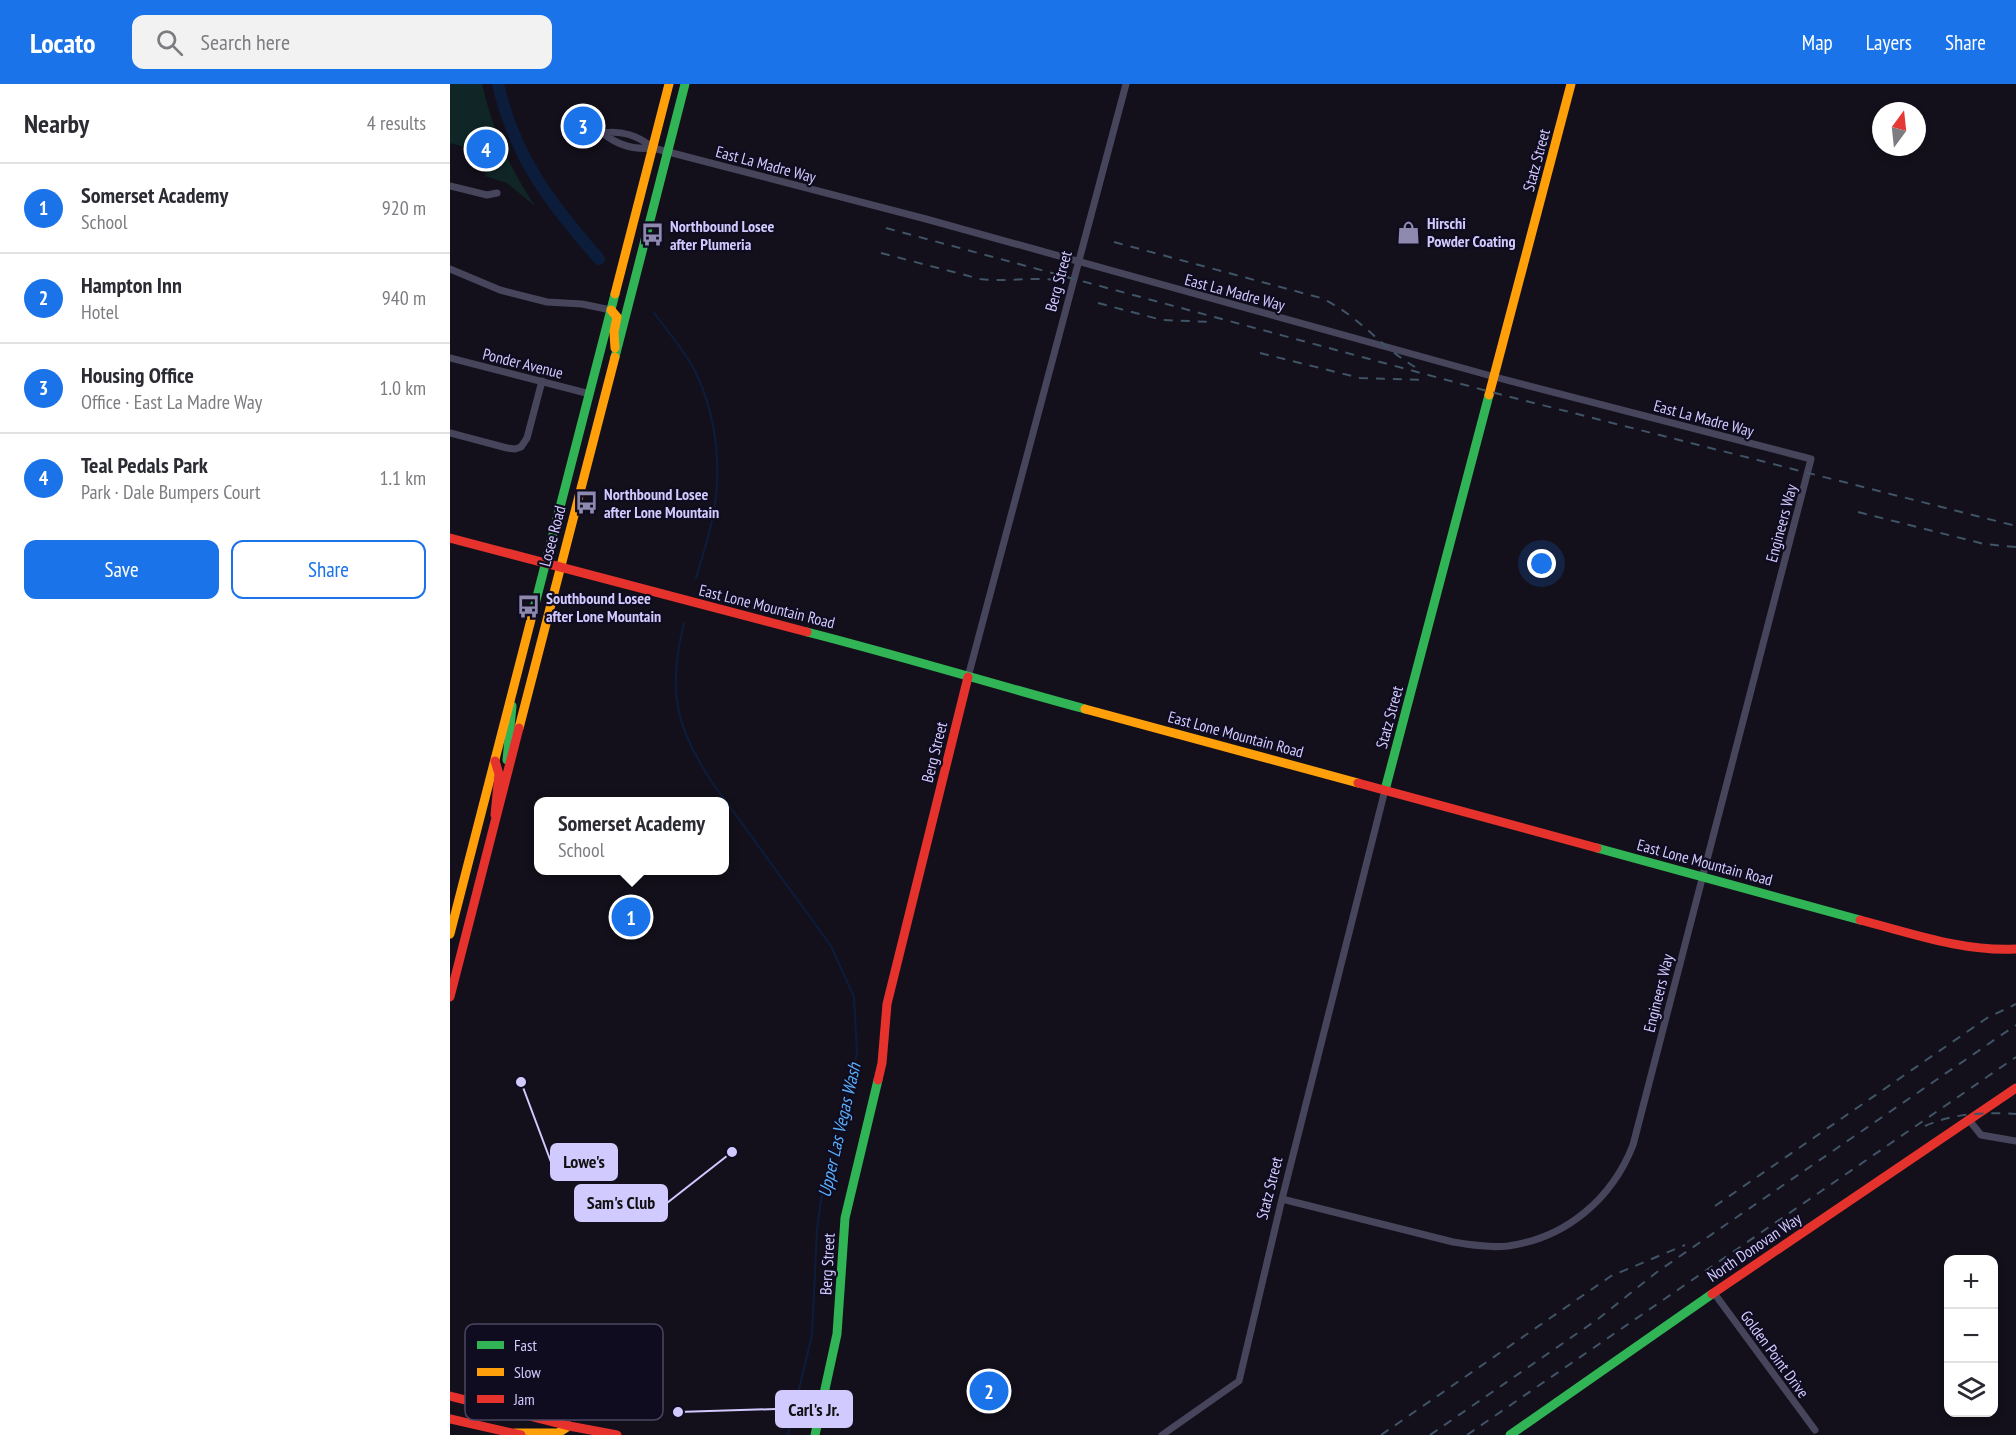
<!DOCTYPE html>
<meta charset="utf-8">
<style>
body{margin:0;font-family:"PT Sans Narrow",sans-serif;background:#f2f2f3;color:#2b2b33}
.controls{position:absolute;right:18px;bottom:18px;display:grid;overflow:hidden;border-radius:12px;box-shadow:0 3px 9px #0003}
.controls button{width:54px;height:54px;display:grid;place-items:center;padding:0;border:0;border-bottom:2px solid #e1e1e2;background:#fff;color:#2b2b33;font:30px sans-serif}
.compass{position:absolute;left:1422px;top:18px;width:54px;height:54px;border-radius:50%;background:#fff;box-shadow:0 3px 9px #0003;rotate:15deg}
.you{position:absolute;left:1092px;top:480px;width:21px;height:21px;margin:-15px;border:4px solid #fff;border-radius:50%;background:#1a73e8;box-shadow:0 0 0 9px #1a73e833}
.badge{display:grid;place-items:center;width:39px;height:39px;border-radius:50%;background:#1a73e8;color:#fff;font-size:20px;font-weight:700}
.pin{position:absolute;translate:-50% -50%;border:3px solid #fff;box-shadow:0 2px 6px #0006}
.popup{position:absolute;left:84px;top:713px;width:195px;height:78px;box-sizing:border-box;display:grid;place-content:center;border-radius:12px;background:#fff;filter:drop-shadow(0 2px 4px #0005);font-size:20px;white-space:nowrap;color:#7c7c81}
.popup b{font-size:22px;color:#2b2b33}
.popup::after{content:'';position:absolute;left:50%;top:100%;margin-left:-12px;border:12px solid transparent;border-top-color:#fff}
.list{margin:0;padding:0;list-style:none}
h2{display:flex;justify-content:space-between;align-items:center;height:78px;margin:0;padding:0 24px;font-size:26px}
h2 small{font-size:20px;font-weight:400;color:#7c7c81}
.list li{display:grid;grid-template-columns:39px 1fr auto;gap:18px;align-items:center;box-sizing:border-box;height:90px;padding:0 24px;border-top:2px solid #e1e1e2}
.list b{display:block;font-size:22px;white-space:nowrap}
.list p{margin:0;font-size:20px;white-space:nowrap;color:#7c7c81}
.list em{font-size:20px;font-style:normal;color:#7c7c81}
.actions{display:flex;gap:12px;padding:18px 24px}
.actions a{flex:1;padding:14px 0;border:2px solid #1a73e8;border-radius:12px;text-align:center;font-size:21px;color:#1a73e8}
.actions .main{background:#1a73e8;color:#fff}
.icon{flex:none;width:33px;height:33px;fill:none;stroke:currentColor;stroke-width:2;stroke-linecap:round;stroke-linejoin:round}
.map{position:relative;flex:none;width:1566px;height:1351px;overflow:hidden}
header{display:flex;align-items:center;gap:36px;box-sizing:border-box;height:84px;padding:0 30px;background:#1a73e8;color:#fff}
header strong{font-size:28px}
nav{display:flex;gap:33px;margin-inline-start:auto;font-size:21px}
.search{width:420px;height:54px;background:#f2f2f3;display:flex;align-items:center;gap:15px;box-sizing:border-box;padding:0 21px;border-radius:12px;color:#7c7c81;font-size:22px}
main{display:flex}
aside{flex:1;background:#fff}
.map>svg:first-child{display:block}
</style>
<header>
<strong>Locato</strong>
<div class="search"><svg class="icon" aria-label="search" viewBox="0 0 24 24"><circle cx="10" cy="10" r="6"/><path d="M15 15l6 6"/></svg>Search here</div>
<nav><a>Map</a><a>Layers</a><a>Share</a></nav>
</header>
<main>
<aside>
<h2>Nearby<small>4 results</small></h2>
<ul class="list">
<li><span class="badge">1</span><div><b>Somerset Academy</b><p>School</p></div><em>920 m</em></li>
<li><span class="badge">2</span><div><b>Hampton Inn</b><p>Hotel</p></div><em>940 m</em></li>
<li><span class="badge">3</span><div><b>Housing Office</b><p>Office · East La Madre Way</p></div><em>1.0 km</em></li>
<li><span class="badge">4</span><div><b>Teal Pedals Park</b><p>Park · Dale Bumpers Court</p></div><em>1.1 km</em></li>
</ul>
<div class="actions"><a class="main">Save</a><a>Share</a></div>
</aside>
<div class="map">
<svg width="1566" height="1351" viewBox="0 0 1566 1351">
<rect width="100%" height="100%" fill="#13101b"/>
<!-- green -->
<path fill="#102626" d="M0,0H32C43,47 58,81 85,122L57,99L35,92L40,70L0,59Z"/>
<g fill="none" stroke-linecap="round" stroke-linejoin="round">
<!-- stream -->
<path stroke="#0c1d3c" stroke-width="2" d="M204,229C219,249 235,267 246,289C268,335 273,392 261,441C257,459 251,477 246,494
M234,539C217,606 225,644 264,701L381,862L404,913L407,969L371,1116L367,1146L362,1251L338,1351"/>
<!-- river -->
<path stroke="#0c1d3c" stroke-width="12" d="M48,0C65,74 100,119 149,175"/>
<!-- street -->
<path stroke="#46455c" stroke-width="7" d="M153,49C167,61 184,66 203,64L476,135L1045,293L1361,375L1183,1061C1162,1115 1116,1154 1058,1162C1040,1164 1021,1161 1003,1158L832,1115
M153,49C171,46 189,52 203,64
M0,102L37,111L47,109
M0,185L50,206L97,218L132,220L161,226
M0,274L140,310
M0,349L57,364L65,365L71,363L77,354L92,297
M518,593L676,0
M1519,1036L1531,1051L1566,1057
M1264,1209L1365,1346
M712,1351L789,1297L832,1115L935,706"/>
<!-- fast -->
<path stroke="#30b455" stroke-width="9" d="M165,273L235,0
M83,528L165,210
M357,548C451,572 543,600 635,625
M57,676L62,622
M935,706L1039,311
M1147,764L1410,836
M365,1351L387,1250L395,1134L428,996
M1060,1351L1262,1210"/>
<!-- slow -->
<path stroke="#ff9f0a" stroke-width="9" d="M165,210L219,0
M161,226L167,233L164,248L165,264
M1039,311L1121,0
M635,625L908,699
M69,644L165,273
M0,850L83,528
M65,1349H108L119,1342"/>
<!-- jam -->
<path stroke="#e5322d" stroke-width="9" d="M0,454L357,548
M45,677L49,690L45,731
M908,699L1147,764
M1410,836C1461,849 1513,868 1566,865
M0,913L69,644
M428,996L432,979L437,920L518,593
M1262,1210L1566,1004
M0,1312L119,1342L167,1351
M0,1335L71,1351"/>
<!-- rail -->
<path stroke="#3f5465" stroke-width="2" stroke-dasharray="9 8" stroke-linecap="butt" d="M436,144L1041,308L1566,442
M664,158L871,214C910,232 929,262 965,283
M431,169L530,195C555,198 580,193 605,196
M648,219L712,236L763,238
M810,269L910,294L977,296
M1408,428L1534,460L1566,463
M1475,1042C1504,1029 1535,1028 1566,1030
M1265,1122L1537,934L1566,920
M931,1351L1161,1192L1235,1161
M980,1351L1148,1235L1207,1188L1566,941
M1017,1351L1566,973"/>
</g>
<!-- icons -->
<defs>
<symbol id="shop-bare" viewBox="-9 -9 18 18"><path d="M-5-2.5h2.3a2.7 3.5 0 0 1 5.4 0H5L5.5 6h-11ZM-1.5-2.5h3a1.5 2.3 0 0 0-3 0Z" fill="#8e89af" stroke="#100c1f" stroke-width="2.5" paint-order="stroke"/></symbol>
<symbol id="bus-bare" viewBox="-9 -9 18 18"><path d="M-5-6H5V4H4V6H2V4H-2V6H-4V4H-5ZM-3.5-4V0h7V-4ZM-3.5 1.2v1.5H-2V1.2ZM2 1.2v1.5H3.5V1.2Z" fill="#8e89af" stroke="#100c1f" stroke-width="2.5" paint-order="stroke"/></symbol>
</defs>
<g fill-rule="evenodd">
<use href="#shop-bare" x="942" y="132" width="33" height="33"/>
<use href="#bus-bare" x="186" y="134" width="33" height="33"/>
<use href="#bus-bare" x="120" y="402" width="33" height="33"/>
<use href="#bus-bare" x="62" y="506" width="33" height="33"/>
</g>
<g text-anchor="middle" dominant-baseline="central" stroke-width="4.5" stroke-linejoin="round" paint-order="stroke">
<!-- street labels -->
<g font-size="16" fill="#d1caff" stroke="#100c1f">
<text transform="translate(1086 76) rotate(-75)">Statz Street</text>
<text transform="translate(316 80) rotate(15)">East La Madre Way</text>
<text transform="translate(608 197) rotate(-75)">Berg Street</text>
<text transform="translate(785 208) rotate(15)">East La Madre Way</text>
<text transform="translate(73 279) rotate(14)">Ponder Avenue</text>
<text transform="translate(1254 334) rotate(15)">East La Madre Way</text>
<text transform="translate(1331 439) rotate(-75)">Engineers Way</text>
<text transform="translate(102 452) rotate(-75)">Losee Road</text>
<text transform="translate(317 522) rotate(14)">East Lone Mountain Road</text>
<text transform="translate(939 633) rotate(-75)">Statz Street</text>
<text transform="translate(786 650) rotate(15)">East Lone Mountain Road</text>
<text transform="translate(484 668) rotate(-76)">Berg Street</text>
<text transform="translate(1255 778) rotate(15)">East Lone Mountain Road</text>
<text transform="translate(1208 909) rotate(-76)">Engineers Way</text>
<text transform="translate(819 1104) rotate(-76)">Statz Street</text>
<text transform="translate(1304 1163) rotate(-34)">North Donovan Way</text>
<text transform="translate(377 1180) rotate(-87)">Berg Street</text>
<text transform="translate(1325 1270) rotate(54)">Golden Point Drive</text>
</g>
<!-- poi labels -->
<g font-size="16" font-weight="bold" fill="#d1caff" stroke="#100c1f" text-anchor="start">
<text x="977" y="139">Hirschi<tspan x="977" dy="18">Powder Coating</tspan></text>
<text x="220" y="142">Northbound Losee<tspan x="220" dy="18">after Plumeria</tspan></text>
<text x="154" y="410">Northbound Losee<tspan x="154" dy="18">after Lone Mountain</tspan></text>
<text x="96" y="514">Southbound Losee<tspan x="96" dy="18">after Lone Mountain</tspan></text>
</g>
<!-- water labels -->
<g font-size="18" font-style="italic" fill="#58b0ff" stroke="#100c1f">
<text transform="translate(389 1046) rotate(-77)">Upper Las Vegas Wash</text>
</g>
</g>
<!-- legend -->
<rect x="15" y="1240" width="198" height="96" rx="9" fill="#100c1f" stroke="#4a4562" stroke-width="1.5"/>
<rect x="27" y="1257" width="27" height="8" fill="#30b455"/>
<rect x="27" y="1284" width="27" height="8" fill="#ff9f0a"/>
<rect x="27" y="1311" width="27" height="8" fill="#e5322d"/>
<g font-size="16" fill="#d1caff">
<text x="64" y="1267">Fast</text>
<text x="64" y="1294">Slow</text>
<text x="64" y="1321">Jam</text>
</g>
<!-- callouts -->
<path fill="none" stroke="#d1caff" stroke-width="2" d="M71 998L101 1078M282 1068L217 1119M228 1328L326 1325"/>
<g fill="#d1caff" stroke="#100c1f" stroke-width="2">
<circle cx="71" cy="998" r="6"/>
<circle cx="282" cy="1068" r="6"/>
<circle cx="228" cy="1328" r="6"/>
</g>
<g fill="#d1caff" stroke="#d1caff" stroke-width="2">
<rect x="101" y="1060" width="66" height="36" rx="6"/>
<rect x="125" y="1101" width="92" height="36" rx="6"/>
<rect x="326" y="1307" width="76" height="36" rx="6"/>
</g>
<g font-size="18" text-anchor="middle" font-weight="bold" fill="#111">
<text x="134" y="1084">Lowe's</text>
<text x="171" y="1125">Sam's Club</text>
<text x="364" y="1332">Carl's Jr.</text>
</g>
</svg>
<div class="controls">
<button>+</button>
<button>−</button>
<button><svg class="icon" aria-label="layers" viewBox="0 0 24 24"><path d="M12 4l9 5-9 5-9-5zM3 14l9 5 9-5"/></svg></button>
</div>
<svg class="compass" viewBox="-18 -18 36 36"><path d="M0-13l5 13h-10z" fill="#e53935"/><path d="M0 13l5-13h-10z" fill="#7c7c81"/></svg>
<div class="you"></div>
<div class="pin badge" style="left:181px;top:833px">1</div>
<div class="popup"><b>Somerset Academy</b>School</div>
<div class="pin badge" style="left:539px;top:1307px">2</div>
<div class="pin badge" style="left:133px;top:42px">3</div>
<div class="pin badge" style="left:36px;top:65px">4</div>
</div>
</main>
